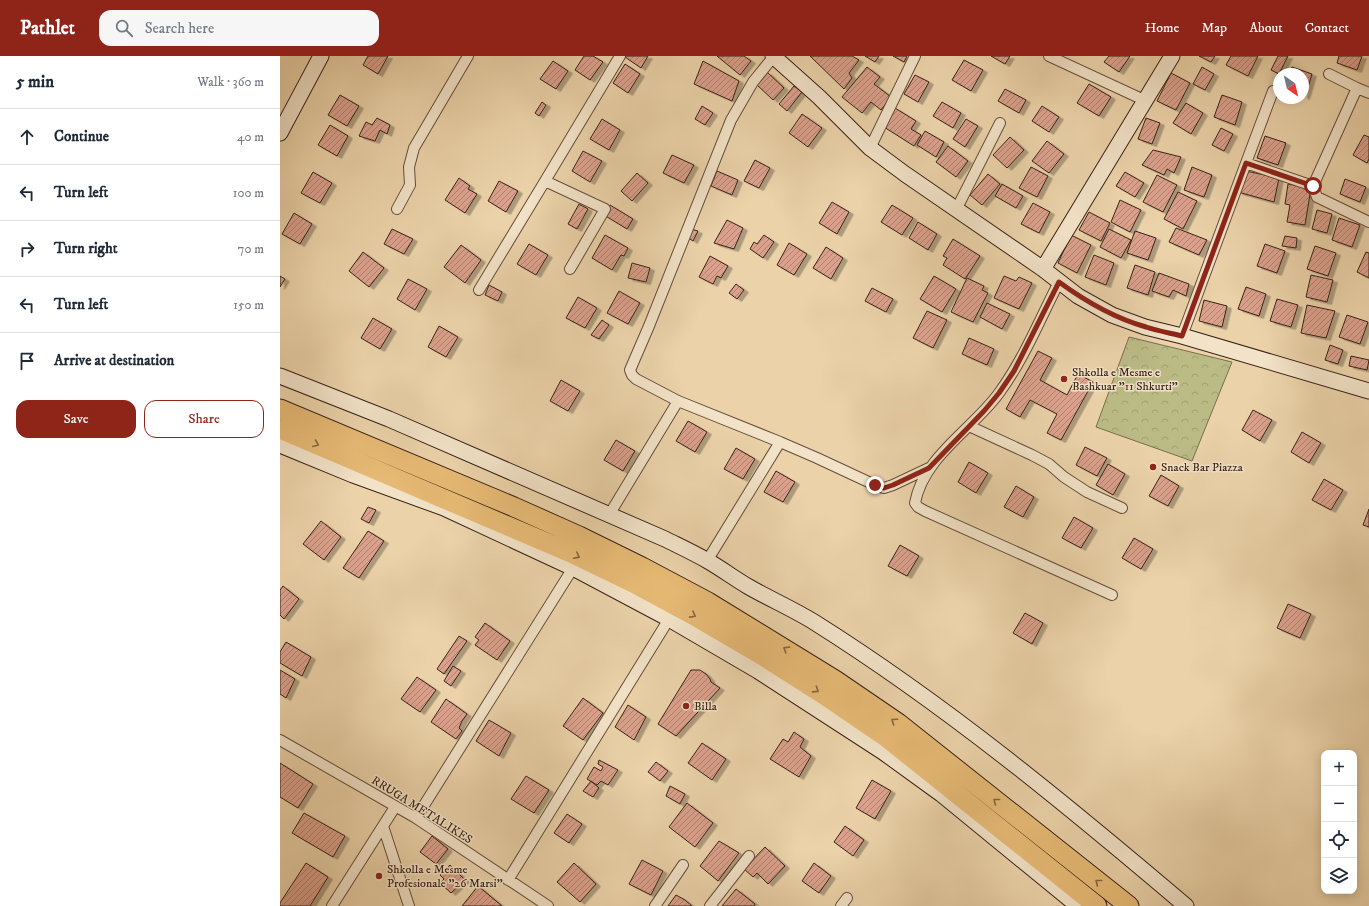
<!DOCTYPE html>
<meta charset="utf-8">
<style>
body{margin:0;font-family:"IM FELL DW Pica",serif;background:#f6f6f7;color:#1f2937}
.controls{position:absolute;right:12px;bottom:12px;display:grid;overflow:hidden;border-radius:8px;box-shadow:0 2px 10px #0003}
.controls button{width:36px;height:36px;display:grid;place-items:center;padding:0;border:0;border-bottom:1px solid #e0e1e3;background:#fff;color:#1f2937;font:20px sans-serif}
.compass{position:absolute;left:993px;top:12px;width:36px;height:36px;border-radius:50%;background:#fff;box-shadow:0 2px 10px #0003;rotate:146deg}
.stop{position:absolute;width:12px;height:12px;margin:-9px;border:3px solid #8f2418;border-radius:50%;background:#fff}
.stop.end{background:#8f2418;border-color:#fff;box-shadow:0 1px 4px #0008}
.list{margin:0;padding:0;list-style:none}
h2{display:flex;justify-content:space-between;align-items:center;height:52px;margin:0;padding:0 16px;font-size:17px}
h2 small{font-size:13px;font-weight:400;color:#747a83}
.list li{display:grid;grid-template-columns:26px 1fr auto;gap:12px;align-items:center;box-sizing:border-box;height:56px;padding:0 16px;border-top:1px solid #e0e1e3}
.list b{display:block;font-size:15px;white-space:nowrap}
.list em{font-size:13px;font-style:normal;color:#747a83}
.actions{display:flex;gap:8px;padding:12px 16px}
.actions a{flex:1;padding:9px 0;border:1px solid #8f2418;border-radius:12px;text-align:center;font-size:14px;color:#8f2418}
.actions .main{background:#8f2418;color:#fff}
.icon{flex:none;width:22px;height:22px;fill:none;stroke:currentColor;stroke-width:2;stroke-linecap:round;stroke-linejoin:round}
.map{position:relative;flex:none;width:1089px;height:850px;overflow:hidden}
header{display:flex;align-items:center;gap:24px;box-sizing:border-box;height:56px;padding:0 20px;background:#8f2418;color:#fff}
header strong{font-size:19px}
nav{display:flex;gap:22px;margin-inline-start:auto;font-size:14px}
.search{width:280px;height:36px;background:#f6f6f7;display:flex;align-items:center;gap:10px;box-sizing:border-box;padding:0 14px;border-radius:12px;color:#747a83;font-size:15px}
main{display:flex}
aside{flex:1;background:#fff}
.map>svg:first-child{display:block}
</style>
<header>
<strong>Pathlet</strong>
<div class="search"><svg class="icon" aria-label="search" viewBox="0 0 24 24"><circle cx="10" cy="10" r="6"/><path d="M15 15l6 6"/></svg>Search here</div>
<nav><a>Home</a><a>Map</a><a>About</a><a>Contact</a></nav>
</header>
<main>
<aside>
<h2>5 min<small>Walk · 360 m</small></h2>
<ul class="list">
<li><svg class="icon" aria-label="ahead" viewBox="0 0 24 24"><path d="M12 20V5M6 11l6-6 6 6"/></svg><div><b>Continue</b></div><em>40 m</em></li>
<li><svg class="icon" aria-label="left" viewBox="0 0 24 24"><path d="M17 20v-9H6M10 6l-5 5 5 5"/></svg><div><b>Turn left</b></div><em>100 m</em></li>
<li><svg class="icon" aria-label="right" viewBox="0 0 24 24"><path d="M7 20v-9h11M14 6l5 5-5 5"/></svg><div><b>Turn right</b></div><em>70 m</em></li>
<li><svg class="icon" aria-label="left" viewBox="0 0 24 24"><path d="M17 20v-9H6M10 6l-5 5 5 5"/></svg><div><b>Turn left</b></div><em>150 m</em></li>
<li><svg class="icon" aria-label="arrive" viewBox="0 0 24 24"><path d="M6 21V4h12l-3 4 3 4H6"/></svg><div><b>Arrive at destination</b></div></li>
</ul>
<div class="actions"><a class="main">Save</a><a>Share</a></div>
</aside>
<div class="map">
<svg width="1089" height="850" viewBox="0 0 1089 850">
<defs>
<pattern id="park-crowns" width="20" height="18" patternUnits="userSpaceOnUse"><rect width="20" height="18" fill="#bbbb86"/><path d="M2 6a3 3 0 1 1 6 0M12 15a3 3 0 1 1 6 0" fill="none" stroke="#a2a073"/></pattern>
<pattern id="building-hatch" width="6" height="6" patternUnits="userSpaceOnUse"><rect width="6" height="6" fill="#dba18c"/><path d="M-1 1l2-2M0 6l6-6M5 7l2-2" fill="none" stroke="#b38371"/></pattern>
<filter id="shadow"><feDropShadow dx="4.5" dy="2.5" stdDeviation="0" flood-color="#0004"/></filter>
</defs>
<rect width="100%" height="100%" fill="#ebd2a9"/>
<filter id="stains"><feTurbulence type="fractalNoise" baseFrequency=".005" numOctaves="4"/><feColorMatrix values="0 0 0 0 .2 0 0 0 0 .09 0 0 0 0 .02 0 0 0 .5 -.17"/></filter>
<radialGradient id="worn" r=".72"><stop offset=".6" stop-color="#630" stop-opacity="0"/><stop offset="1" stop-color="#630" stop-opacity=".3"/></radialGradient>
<!-- park -->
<path fill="url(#park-crowns)" stroke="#7a6e4e" d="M849,281L952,306L912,405L816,371Z"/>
<!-- building -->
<path fill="url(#building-hatch)" stroke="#392217" filter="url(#shadow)" d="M88,0H108L98,18L83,9Z
M304,0H313L323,6L310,24L295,14Z
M346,0H368L361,12L345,1Z
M437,0H464L471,5L460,19Z
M530,0H572L579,4L569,17L572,22L564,33Z
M585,0H599L595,6Z
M613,0H627L624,6Z
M711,0H730L725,8Z
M829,0H850L839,16L824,6Z
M919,0H935L931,6Z
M951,0H978L968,20L946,9Z
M998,0H1008L999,18L991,14Z
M1059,0H1082L1077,14L1057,7Z
M684,4L703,14L691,35L672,24Z
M273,5L288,15L276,33L260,23Z
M423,5L459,25L452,45L414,28Z
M345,8L360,18L348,37L333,27Z
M587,11L600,21L594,28L611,41L601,54L591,46L582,57L562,41Z
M922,11L934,18L925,34L913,28Z
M1012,11L1032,18L1025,41L1023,40V18H1010Z
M487,16L504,32L493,44L476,28Z
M891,17L910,27L896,54L877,45Z
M635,19L649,26L638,46L624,38Z
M809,28L831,41L819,60L797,47Z
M514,30L522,36L507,55L499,48Z
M725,33L746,44L739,57L718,45Z
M60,39L79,50L67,70L48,59Z
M942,39L962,46L955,69L934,61Z
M262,46L266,49L259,60L255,57Z
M662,46L681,57L673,72L653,60Z
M906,47L923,57L911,78L893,67Z
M422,50L433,57L425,69L415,63Z
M762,50L779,61L769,76L752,65Z
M615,52L636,65L631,73L641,79L634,90L604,71Z
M522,58L542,72L528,91L509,77Z
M97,62L110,69L107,78L100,74L95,85L79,80L86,66L92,69Z
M866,62L880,67L872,88L858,83Z
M322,63L340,74L329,94L310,83Z
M686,63L698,70L685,91L673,83Z
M50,69L68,80L57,100L38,89Z
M941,72L953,78L944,95L932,89Z
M645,75L664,86L656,101L637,89Z
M1084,79L1089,81V103L1087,107L1073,99Z
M985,80L1006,87L998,109L977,102Z
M730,81L744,94L727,112L713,99Z
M767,85L784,98L769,117L752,105Z
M668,90L688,105L676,121L656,106Z
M873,94L901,101L894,117L887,113L884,119L862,109Z
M303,95L322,105L310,126L292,115Z
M392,99L414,109L404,127L383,117Z
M475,104L490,112L479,132L464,125Z
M751,111L768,120L757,141L739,132Z
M912,111L932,119L924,141L904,134Z
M437,115L458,124L452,139L431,130Z
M966,115L999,122L994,146L958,136Z
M33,116L52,127L40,147L21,137Z
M845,116L864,127L855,141L836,130Z
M357,117L368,127L352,145L341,135Z
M708,118L720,128L702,149L690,139Z
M877,119L897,129L883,156L863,146Z
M179,122L190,130L188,133L197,138L185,157L165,144Z
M1065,123L1086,131L1080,146L1060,138Z
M219,125L238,135L226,156L208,145Z
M722,128L743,140L736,152L715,140Z
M1008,128L1031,132L1025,169L1007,166L1010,149L1005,148Z
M898,136L917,145L903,173L884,163Z
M840,144L861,154L850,176L831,166Z
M552,146L569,156L557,178L539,167Z
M753,147L770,156L759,177L741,168Z
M299,148L308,153L297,173L288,168Z
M330,149L353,163L347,173L324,159Z
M612,149L633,162L622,179L601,166Z
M1037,154L1052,158L1047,177L1032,173Z
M809,156L830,167L821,185L799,174Z
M14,157L32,168L20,188L2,178Z
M1059,162L1080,169L1072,191L1052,184Z
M447,164L463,172L454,193L434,187Z
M638,166L657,178L648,194L629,182Z
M896,172L927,184L919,199L889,186Z
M112,173L133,183L124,198L104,188Z
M411,173L418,175L413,185L407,181Z
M829,173L851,184L841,202L820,191Z
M855,175L876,182L868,204L847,197Z
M325,179L348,192L344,200L341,199L332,214L312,202Z
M484,179L494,186L483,202L470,193L474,186L477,188Z
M791,179L811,189L797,217L778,207Z
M1005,180L1017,182L1016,192L1002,190Z
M673,183L700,200L685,223L663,209L667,202L663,200Z
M509,187L527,198L514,219L497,209Z
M249,188L268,199L256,219L237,208Z
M985,188L1005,195L997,217L977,210Z
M181,189L201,204L185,227L164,211Z
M1035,190L1056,197L1048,220L1027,213Z
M546,191L563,202L551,223L533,212Z
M83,196L104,212L89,231L69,215Z
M1086,196L1089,197V222L1077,216Z
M814,199L834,207L826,229L805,221Z
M430,200L448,210L441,222L437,220L433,228L419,221Z
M352,207L370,212L366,226L348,222Z
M855,209L875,216L868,239L847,232Z
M879,217L909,228L906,240L893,234L889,241L872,235Z
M1031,219L1053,224L1047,246L1026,241Z
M0,220L5,223L0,231Z
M654,220L676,233L662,256L640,243Z
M724,220L736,225L739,221L752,227L739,253L714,242Z
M687,222L704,230L702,234L708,237L693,266L671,256Z
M128,223L147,233L135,254L117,243Z
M456,228L464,234L457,243L449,237Z
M209,229L222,236L218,245L205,239Z
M966,231L986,238L979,260L958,253Z
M592,232L613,243L606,256L585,245Z
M339,235L360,247L348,268L327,257Z
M298,241L317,252L305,272L286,262Z
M997,243L1018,249L1011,271L990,265Z
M924,244L947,250L942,271L919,265Z
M707,247L730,258L722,273L700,261Z
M1027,249L1055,255L1046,282L1021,277Z
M647,255L667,264L653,292L633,282Z
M1067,259L1088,266L1080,288L1059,281Z
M93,262L112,273L100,293L81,282Z
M322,264L329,269L319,283L311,279Z
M159,270L178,281L166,301L148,291Z
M689,282L714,293L707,309L682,298Z
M1050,289L1063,294L1058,308L1045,304Z
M758,295L772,302L760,324L787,339L798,318L813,326L781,384L767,377L777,358L750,344L740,361L726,353Z
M1071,300L1089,304L1087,314L1069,310Z
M281,324L300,335L288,355L270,345Z
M973,354L992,364L980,385L962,374Z
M408,365L427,376L415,396L396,385Z
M1022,376L1041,387L1029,407L1011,396Z
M336,384L355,395L343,415L324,404Z
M805,391L827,402L817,420L796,409Z
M456,392L475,403L463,423L444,413Z
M689,406L708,417L696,437L678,426Z
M828,408L845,418L833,439L816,429Z
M496,415L515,426L503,446L484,436Z
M881,419L899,430L888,450L869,440Z
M1044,423L1063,434L1051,454L1032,444Z
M736,430L754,441L743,461L724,451Z
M88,451L96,454L89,467L81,463Z
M1089,453V471L1083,469Z
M794,461L813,472L801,492L782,482Z
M41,465L61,481L44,504L23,488Z
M88,475L104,485L79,522L63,512Z
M854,482L873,493L861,513L842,502Z
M620,489L639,500L627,520L608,510Z
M3,530L19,543L4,563L0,559V534Z
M1008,548L1031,558L1020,582L997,572Z
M745,557L763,567L752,588L733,577Z
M205,567L230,585L217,604L195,589L199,584L195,581Z
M179,580L187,585L164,618L157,613Z
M6,586L31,601L22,620L0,607V596Z
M173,610L181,615L171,630L164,625Z
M0,614L15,623L6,642L0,638Z
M411,614H420L426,618L430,623L431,626L440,632L396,680L378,668Z
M137,621L156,634L140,656L121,643Z
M303,642L323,657L303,684L283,670Z
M166,643L187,658L182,665L179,672L182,675L176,683L151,666Z
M348,649L366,661L354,684L335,671Z
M209,664L231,677L219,700L196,685Z
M514,676L524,683L520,691L531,700L519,721L490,703L503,683L508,686Z
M422,687L446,703L432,724L408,707Z
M319,704L338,714L328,729L321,725L317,729L307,723L314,711L321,715L323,711L318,708Z
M376,706L388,715L380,725L368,716Z
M0,707L33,728L18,752L0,741Z
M246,720L269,734L254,757L231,743Z
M592,724L611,735L595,763L576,752Z
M311,725L319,732L313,741L303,735Z
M390,730L405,738L400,748L386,740Z
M407,747L433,767L415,791L389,771Z
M24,757L65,780L53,801L12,777Z
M287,758L302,768L289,787L274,777Z
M565,770L584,784L573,800L554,786Z
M152,780L168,793L156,808L140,796Z
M439,785L459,797L438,825L420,810Z
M485,791L505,810L488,828L477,817L473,821L464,813Z
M362,804L383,815L371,839L349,828Z
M26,807L48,821L30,850H0V847Z
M294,807L316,828L300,846L277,826Z
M534,807L551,820L539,837L522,825Z
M170,809L185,824L171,837L160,827L164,823L160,819Z
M198,830L222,850H182Z
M456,833L475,848L474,850H442Z
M396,839L405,844L412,850H388Z"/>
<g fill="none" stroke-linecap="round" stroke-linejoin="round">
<defs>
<path id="street" d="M494,0L473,26L451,64L369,270L350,314L352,319L356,323L398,345L500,386L537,402L595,429L604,432L613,429L649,412
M769,0L864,44
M1049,18L1077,32
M590,92L635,0
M966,107L993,35
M1033,130L1037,141L1089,166
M117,153L130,129L129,111L134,92L188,0
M676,154L720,67
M290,213L325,153L265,125L340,0
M779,226C760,263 744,303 719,337C694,372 643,401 635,447L638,451L645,455L832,539
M199,234L265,125
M902,280L966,107L1033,130L1077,32L1089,37
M689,370L752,399L769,408L784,421L807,436L842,452
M329,459L398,345
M427,505L500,386
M0,684L136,762L268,850
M136,762L293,512
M103,770L129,850
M228,824L389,563
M52,850L115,751
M375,850L403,809
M430,850L469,800
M561,850L567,842"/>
<path id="secondary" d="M493,0L539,41L590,92L625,118L763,213L798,240L832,259L865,271L902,280L1089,335
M0,77L41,0
M763,213L892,0
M0,320L109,363L385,483C399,490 414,497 428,505C442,513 455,523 469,531C490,543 513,553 534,566C666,649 787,749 906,850
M0,389L73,419L164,452L293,512L389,563L478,615L603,696L661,738L798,850"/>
<path id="highway" d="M0,353L234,451L299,480L362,511L428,546L555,624L618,667L849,850
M0,373L291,497L353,527L418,562L483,600L544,639L607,682L817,850"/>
</defs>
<!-- street casing -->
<use href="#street" stroke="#664e3c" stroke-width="12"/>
<!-- secondary casing -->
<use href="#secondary" stroke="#392217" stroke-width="17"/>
<!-- highway casing -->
<use href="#highway" stroke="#392217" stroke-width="21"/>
<!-- street -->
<use href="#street" stroke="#f2e2c7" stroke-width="10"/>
<!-- secondary -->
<use href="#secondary" stroke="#f2e2c7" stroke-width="15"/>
<!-- highway -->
<use href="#highway" stroke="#e6b974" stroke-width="19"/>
</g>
<!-- one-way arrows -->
<defs><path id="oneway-chevron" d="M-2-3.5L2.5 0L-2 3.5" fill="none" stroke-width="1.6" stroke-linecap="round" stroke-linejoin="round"/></defs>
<g stroke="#876641">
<use href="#oneway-chevron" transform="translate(36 388) rotate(23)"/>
<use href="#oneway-chevron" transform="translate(297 500) rotate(26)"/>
<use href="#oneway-chevron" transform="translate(413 559) rotate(28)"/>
<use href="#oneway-chevron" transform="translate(506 593) rotate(-148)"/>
<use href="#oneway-chevron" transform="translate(536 634) rotate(33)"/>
<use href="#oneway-chevron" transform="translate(614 665) rotate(-145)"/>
<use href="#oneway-chevron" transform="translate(716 745) rotate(-142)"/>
<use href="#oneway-chevron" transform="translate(818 826) rotate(-142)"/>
</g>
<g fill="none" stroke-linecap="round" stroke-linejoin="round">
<!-- route -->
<path stroke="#8f2418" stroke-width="5" d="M595,429L604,432L613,429L649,412L704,355L719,337L734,315L779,226C805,245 834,262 866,271C878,275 890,277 902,280L966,107L1033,130"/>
</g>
<!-- markers -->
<g fill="#8f2418" stroke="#f2e2c7" stroke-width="1.5">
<circle cx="784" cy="323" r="4"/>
<circle cx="873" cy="411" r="4"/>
<circle cx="406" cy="650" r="4"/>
<circle cx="99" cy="820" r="4"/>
</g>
<g text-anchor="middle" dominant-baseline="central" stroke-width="3" stroke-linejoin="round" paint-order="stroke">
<!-- poi labels -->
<g font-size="12" fill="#392217" stroke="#f2e2c7" text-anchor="start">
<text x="792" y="316">Shkolla e Mesme e<tspan x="792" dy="14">Bashkuar "11 Shkurti"</tspan></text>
<text x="881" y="411">Snack Bar Piazza</text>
<text x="414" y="650">Billa</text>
<text x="107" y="813">Shkolla e Mesme<tspan x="107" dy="14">Profesionale "26 Marsi"</tspan></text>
</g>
<!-- street labels -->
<g font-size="12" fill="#392217" stroke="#f2e2c7">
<text transform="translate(142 754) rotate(32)">RRUGA METALIKES</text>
</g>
</g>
<rect width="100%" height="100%" filter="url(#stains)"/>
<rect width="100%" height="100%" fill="url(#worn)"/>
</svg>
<div class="controls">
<button>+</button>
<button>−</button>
<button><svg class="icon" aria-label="locate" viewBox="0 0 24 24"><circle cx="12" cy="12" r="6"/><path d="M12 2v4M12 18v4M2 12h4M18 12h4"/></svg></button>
<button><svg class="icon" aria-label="layers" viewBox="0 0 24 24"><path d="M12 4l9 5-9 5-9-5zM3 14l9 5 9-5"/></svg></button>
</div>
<svg class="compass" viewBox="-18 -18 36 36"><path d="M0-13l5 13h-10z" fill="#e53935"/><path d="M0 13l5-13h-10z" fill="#747a83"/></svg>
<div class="stop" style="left:1033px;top:130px"></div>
<div class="stop end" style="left:595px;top:429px"></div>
</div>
</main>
